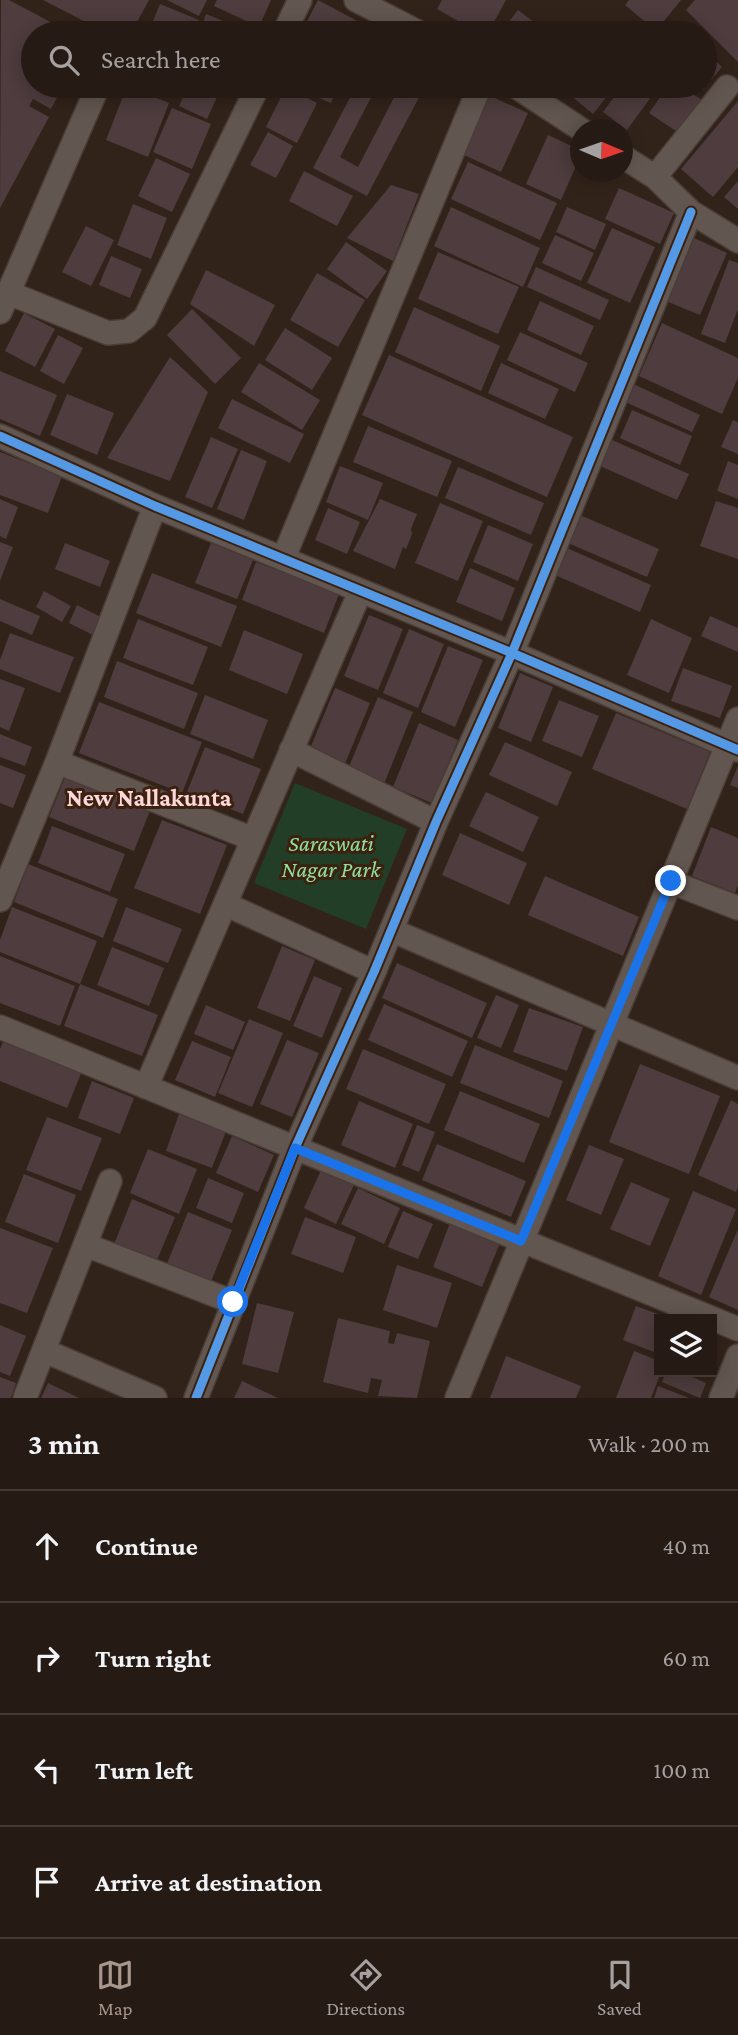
<!DOCTYPE html>
<meta charset="utf-8">
<style>
body{margin:0;font-family:"Crimson Pro",serif;background:#322722;color:#f1f3f6}
.controls{position:absolute;right:21px;bottom:21px;display:grid;overflow:hidden;border-radius:0px;box-shadow:0 4px 18px #0003}
.controls button{width:63px;height:63px;display:grid;place-items:center;padding:0;border:0;border-bottom:2px solid #423834;background:#261a14;color:#f1f3f6;font:35px sans-serif}
.compass{position:absolute;left:570px;top:119px;width:63px;height:63px;border-radius:50%;background:#261a14;box-shadow:0 4px 18px #0003;rotate:92deg}
.stop{position:absolute;width:21px;height:21px;margin:-16px;border:5px solid #1a73e8;border-radius:50%;background:#fff}
.stop.end{background:#1a73e8;border-color:#fff;box-shadow:0 2px 7px #0008}
.list{margin:0;padding:0;list-style:none}
h2{display:flex;justify-content:space-between;align-items:center;height:91px;margin:0;padding:0 28px;font-size:30px}
h2 small{font-size:23px;font-weight:400;color:#a4a1a0}
.list li{display:grid;grid-template-columns:46px 1fr auto;gap:21px;align-items:center;box-sizing:border-box;height:112px;padding:0 28px;border-top:2px solid #423834}
.list b{display:block;font-size:26px;white-space:nowrap}
.list em{font-size:23px;font-style:normal;color:#a4a1a0}
.icon{flex:none;width:38px;height:38px;fill:none;stroke:currentColor;stroke-width:2;stroke-linecap:round;stroke-linejoin:round}
.map{position:relative;flex:none;width:738px;height:1398px;overflow:hidden}
.search{position:absolute;background:#261a14;box-shadow:0 4px 18px #0003;left:21px;right:21px;top:21px;height:77px;display:flex;align-items:center;gap:18px;box-sizing:border-box;padding:0 24px;border-radius:38px;color:#a4a1a0;font-size:26px}
.sheet{height:539px;background:#261a14}
nav{display:flex;justify-content:space-around;align-items:center;box-sizing:border-box;height:98px;border-top:2px solid #423834;background:#261a14;font-size:19px;color:#a4a1a0}
nav a{display:grid;justify-items:center;gap:4px}
nav .on{color:#a8978d}
.map>svg:first-child{display:block}
</style>
<div class="map">
<svg width="738" height="1398" viewBox="0 0 738 1398">
<rect width="100%" height="100%" fill="#32231a"/>
<!-- green -->
<path fill="#233e26" d="M295,783L407,829L366,929L254,883Z"/>
<!-- building -->
<path fill="#4e3c3e" d="M1,0H9L71,33H33V86H63L51,109L33,99L29,106L49,117L0,208Z
M43,0H149L131,33H107Z
M167,0H207L199,16Z
M217,0H271L259,27L214,6Z
M318,0L374,30L372,33H301Z
M442,0H506L488,33H479L437,9Z
M629,0H681L656,31L625,5Z
M695,0H738V62L686,10Z
M160,4L199,20L193,33H148Z
M518,10L544,30L542,33H500Z
M206,14L248,31L247,33H199Z
M556,24L568,33H549Z
M705,51L722,67L703,90L699,86H705Z
M127,86L169,103L148,157L106,140Z
M152,86H174L171,94Z
M188,86H222L207,119L179,106Z
M290,86H338L331,103Z
M356,86H377L340,157L358,167L400,86H425L367,196L313,168Z
M565,86H615L593,114L563,89Z
M622,86H659L627,130L603,112Z
M668,86H681L702,100L679,133L649,113Z
M286,87L317,103L297,143L266,127Z
M488,95L528,113L501,172L462,154Z
M738,101V167L713,197L681,169Z
M172,108L211,124L192,169L153,152Z
M268,132L293,146L276,178L250,165Z
M548,135L580,150V157L561,200L526,184Z
M156,158L190,174L172,212L138,196Z
M468,162L557,203L540,240L451,199Z
M304,171L353,196L337,226L289,201Z
M738,181V209L724,197Z
M391,185L419,194L393,261L347,238Z
M619,188L674,213L660,244L605,219Z
M133,204L167,218L151,259L117,245Z
M451,207L540,248L523,287L434,246Z
M567,207L606,224L595,250L556,232Z
M86,226L114,240L91,286L62,272Z
M612,228L655,247L630,303L587,283Z
M555,235L594,253L581,281L542,263Z
M694,238L727,253L700,315L666,301Z
M346,242L387,271L367,299L327,269Z
M438,252L519,287L498,334L418,299Z
M111,256L142,269L130,298L99,285Z
M729,260L738,263V309L725,343L701,334Z
M536,267L609,300L600,320L527,287Z
M206,270L275,305L254,346L190,304Z
M317,273L365,300L338,347L290,320Z
M540,301L594,326L581,355L527,330Z
M414,307L500,346L481,391L395,352Z
M192,309L241,358L215,384L167,335Z
M24,313L55,329L35,367L5,351Z
M662,323L738,358V378L722,414L639,376Z
M285,328L332,358L312,390L265,360Z
M520,332L588,363L575,392L507,360Z
M58,335L83,348L64,384L40,371Z
M389,355L573,437L547,497L362,415Z
M170,357L208,392L170,481L107,458Z
M259,363L320,400L302,430L241,392Z
M501,363L559,389L545,419L488,393Z
M0,371L57,395L40,436L0,419Z
M629,382L700,415L692,432L621,400Z
M67,394L114,413L97,455L50,435Z
M232,399L304,434L290,463L218,428Z
M632,410L692,436L680,465L620,438Z
M733,420L738,422V454L721,447Z
M368,426L452,461L437,497L353,462Z
M211,437L238,449L212,508L185,497Z
M612,440L689,474L677,500L600,466Z
M241,450L267,461L244,520L217,509Z
M0,452L62,476L48,513L0,495Z
M728,461L738,465V499L717,491Z
M340,466L383,483L368,520L326,502Z
M458,467L544,503L531,535L445,498Z
M0,499L18,507L6,539L0,536Z
M380,499L417,514L411,529L412,534L406,549L403,547L395,569L353,551Z
M716,501L738,508V559L700,546Z
M440,503L483,521L458,581L415,563Z
M328,508L360,522L347,554L315,540Z
M573,512L659,549L647,577L561,540Z
M488,525L533,544L518,581L473,562Z
M0,542L13,547L0,581Z
M65,543L110,561L100,587L55,569Z
M211,543L253,560L237,599L195,583Z
M560,545L651,585L640,612L548,572Z
M256,562L339,594L324,633L242,600Z
M470,568L515,588L502,621L456,602Z
M152,573L237,606L221,647L136,613Z
M44,591L71,606L62,622L36,607Z
M0,599L40,616L32,635L0,621Z
M77,605L103,618L95,636L69,623Z
M369,615L403,629L378,690L344,676Z
M710,616L738,628V652L701,636Z
M138,619L208,647L193,685L123,658Z
M651,619L692,638L669,693L627,675Z
M409,629L444,644L418,708L383,693Z
M244,630L303,654L287,694L229,670Z
M10,633L74,657L60,693L0,669V660Z
M448,646L483,660L455,727L421,712Z
M117,661L198,693L184,729L104,697Z
M683,668L732,686L720,718L671,701Z
M520,673L553,687L531,742L498,728Z
M0,679L25,688L9,731L0,727Z
M335,688L370,703L344,766L309,751Z
M205,695L268,720L253,759L190,734Z
M378,697L413,712L384,784L348,769Z
M559,700L599,716L582,757L542,741Z
M99,702L202,742L182,793L79,753Z
M616,713L710,752L687,809L592,769Z
M419,723L458,740L432,803L393,787Z
M0,734L32,747L25,766L0,757Z
M505,742L572,772L557,806L489,775Z
M205,747L261,769L243,814L187,792Z
M0,765L26,775L13,808L0,803Z
M738,766V788L730,785Z
M66,775L151,808L134,851L49,817Z
M486,792L539,817L523,852L469,826Z
M162,820L227,845L200,914L134,888Z
M52,826L125,854L110,892L38,863Z
M711,827L738,838V885L735,893L692,876Z
M460,833L527,863L509,905L442,875Z
M28,864L118,899L103,938L14,902Z
M545,876L639,917L623,956L528,915Z
M12,907L97,941L80,984L0,952V940Z
M126,907L182,929L168,963L113,941Z
M282,946L315,960L290,1021L257,1008Z
M112,947L164,968L149,1006L97,985Z
M0,956L75,986L60,1026L0,1003Z
M397,963L487,1003L472,1038L382,998Z
M314,976L342,988L322,1038L293,1026Z
M80,984L158,1015L142,1056L64,1026Z
M496,995L519,1005L501,1048L477,1038Z
M384,1004L468,1041L452,1077L368,1040Z
M206,1005L245,1022L233,1050L194,1034Z
M529,1008L583,1027L567,1071L513,1052Z
M249,1019L283,1033L252,1107L218,1093Z
M4,1039L82,1071L67,1108L0,1081V1049Z
M287,1040L319,1053L292,1117L260,1104Z
M192,1041L231,1057L215,1097L175,1080Z
M475,1045L563,1081L549,1118L460,1083Z
M363,1049L446,1084L429,1124L346,1089Z
M640,1064L720,1096L689,1174L609,1142Z
M92,1081L134,1098L120,1134L78,1118Z
M460,1091L540,1124L524,1163L444,1130Z
M731,1100L738,1104V1187L736,1192L698,1175Z
M359,1101L413,1124L395,1168L341,1145Z
M179,1114L226,1131L212,1168L166,1151Z
M47,1117L102,1138L81,1191L26,1170Z
M417,1125L435,1132L419,1172L402,1165Z
M232,1136L274,1155L258,1192L216,1173Z
M437,1144L526,1181L511,1217L422,1180Z
M589,1145L624,1159L601,1215L566,1200Z
M148,1149L197,1169L179,1214L130,1193Z
M321,1170L354,1185L336,1224L304,1208Z
M24,1174L76,1195L58,1243L5,1222Z
M208,1178L244,1193L232,1223L196,1208Z
M631,1182L670,1199L650,1246L610,1229Z
M358,1188L400,1208L384,1244L341,1224Z
M693,1191L736,1209L701,1295L658,1276Z
M132,1199L175,1217L155,1265L113,1247Z
M403,1211L433,1224L418,1259L388,1247Z
M188,1212L232,1230L210,1284L166,1266Z
M305,1217L356,1237L343,1273L291,1254Z
M450,1223L500,1243L482,1287L433,1267Z
M0,1228L53,1248L27,1313L0,1303Z
M738,1229V1310L709,1297Z
M397,1265L452,1283L437,1328L383,1310Z
M257,1303L294,1312L278,1373L242,1364Z
M636,1306L671,1319H659V1354L623,1340Z
M338,1318L390,1331L388,1343L394,1344L397,1333L430,1341L417,1398L378,1396L382,1380L371,1378L368,1393L323,1382Z
M0,1325L26,1336L10,1376L0,1372Z
M634,1351L659,1361V1372H661L651,1398H616Z
M506,1356L581,1386L576,1398H490Z
M666,1372H681L706,1383L700,1398L662,1382Z
M0,1377L16,1383L11,1398H0Z
M242,1381L278,1398H234Z
M48,1383L79,1398H41Z
M658,1386L689,1398H654Z"/>
<g fill="none" stroke-linecap="round" stroke-linejoin="round">
<defs>
<path id="minor" d="M356,0L420,33
M284,33L300,0
M515,86L582,130
M622,156L655,177L691,212L738,241
M655,177L727,87
M9,293L108,333L129,331L145,318L258,86
M0,312L98,86
M0,436L155,506L512,653L738,750
M283,559L480,86
M291,750L436,822
M57,762L253,839
M671,882L738,908
M0,900L57,762L155,506
M225,904L374,972
M391,930L738,1078
M0,1027L738,1329
M146,1087L360,592
M86,1245L233,1302
M45,1351L155,1398
M25,1398L110,1181
M196,1398L295,1148L374,972L436,822L512,653L691,212
M457,1398L738,719
M721,1398L738,1356"/>
</defs>
<!-- minor casing -->
<use href="#minor" stroke="#4a3d37" stroke-width="26"/>
<!-- minor -->
<use href="#minor" stroke="#625750" stroke-width="23"/>
<defs>
<path id="cycleway" d="M0,436L155,506L512,653L738,750
M196,1398L295,1148L374,972L436,822L512,653L691,212"/>
</defs>
<!-- cycleway casing -->
<use href="#cycleway" stroke="#3c2110" stroke-width="13"/>
<!-- cycleway -->
<use href="#cycleway" stroke="#5399e6" stroke-width="9"/>
</g>
<g fill="none" stroke-linecap="round" stroke-linejoin="round">
<!-- route -->
<path stroke="#1a73e8" stroke-width="9" d="M233,1302L295,1148L521,1241L671,881"/>
</g>
<g text-anchor="middle" dominant-baseline="central" stroke-width="6" stroke-linejoin="round" paint-order="stroke">
<!-- park labels -->
<g font-size="23" font-style="italic" fill="#91e09f" stroke="#3c2110">
<text x="331" y="843">Saraswati<tspan x="331" dy="26">Nagar Park</tspan></text>
</g>
<!-- neighbourhood labels -->
<g font-size="24" font-weight="bold" fill="#fcd8da" stroke="#3c2110">
<text x="149" y="797">New Nallakunta</text>
</g>
</g>
</svg>
<div class="controls">
<button><svg class="icon" aria-label="layers" viewBox="0 0 24 24"><path d="M12 4l9 5-9 5-9-5zM3 14l9 5 9-5"/></svg></button>
</div>
<svg class="compass" viewBox="-18 -18 36 36"><path d="M0-13l5 13h-10z" fill="#e53935"/><path d="M0 13l5-13h-10z" fill="#a4a1a0"/></svg>
<div class="stop" style="left:233px;top:1302px"></div>
<div class="stop end" style="left:671px;top:881px"></div>
<div class="search"><svg class="icon" aria-label="search" viewBox="0 0 24 24"><circle cx="10" cy="10" r="6"/><path d="M15 15l6 6"/></svg>Search here</div>
</div>
<section class="sheet">
<h2>3 min<small>Walk · 200 m</small></h2>
<ul class="list">
<li><svg class="icon" aria-label="ahead" viewBox="0 0 24 24"><path d="M12 20V5M6 11l6-6 6 6"/></svg><div><b>Continue</b></div><em>40 m</em></li>
<li><svg class="icon" aria-label="right" viewBox="0 0 24 24"><path d="M7 20v-9h11M14 6l5 5-5 5"/></svg><div><b>Turn right</b></div><em>60 m</em></li>
<li><svg class="icon" aria-label="left" viewBox="0 0 24 24"><path d="M17 20v-9H6M10 6l-5 5 5 5"/></svg><div><b>Turn left</b></div><em>100 m</em></li>
<li><svg class="icon" aria-label="arrive" viewBox="0 0 24 24"><path d="M6 21V4h12l-3 4 3 4H6"/></svg><div><b>Arrive at destination</b></div></li>
</ul>
</section>
<nav>
<a class="on"><svg class="icon" aria-label="map" viewBox="0 0 24 24"><path d="M3 6l6-2 6 2 6-2v14l-6 2-6-2-6 2zM9 4v14M15 6v14"/></svg>Map</a>
<a><svg class="icon" aria-label="directions" viewBox="0 0 24 24"><path d="M12 3l9 9-9 9-9-9zM9 14v-3h6M13 9l2 2-2 2"/></svg>Directions</a>
<a><svg class="icon" aria-label="saved" viewBox="0 0 24 24"><path d="M7 4h10v16l-5-4-5 4z"/></svg>Saved</a>
</nav>
